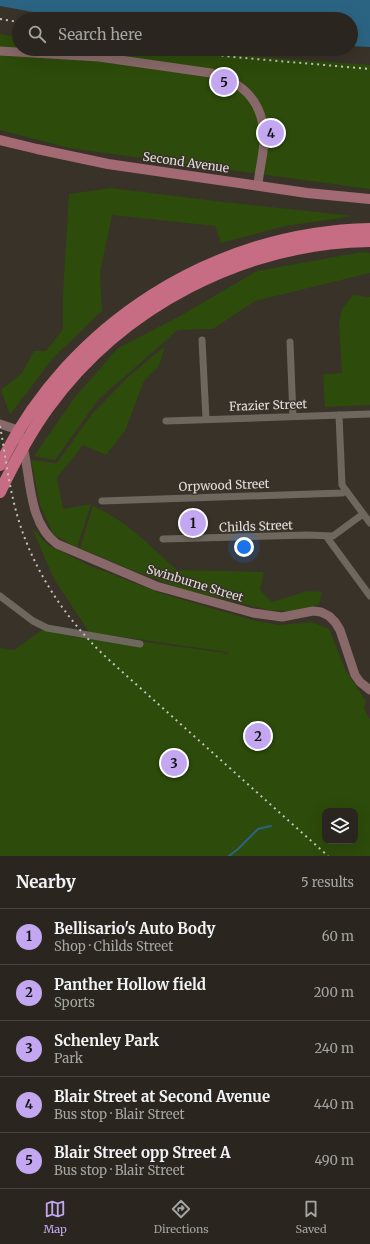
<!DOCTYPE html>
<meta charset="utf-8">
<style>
body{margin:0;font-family:Merriweather,serif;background:#36322c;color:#f1f3f6}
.controls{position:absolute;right:12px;bottom:12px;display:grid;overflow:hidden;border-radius:8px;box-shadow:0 4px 16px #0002}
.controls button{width:36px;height:36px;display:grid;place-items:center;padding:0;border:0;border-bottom:1px solid #46433d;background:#2a261f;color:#f1f3f6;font:20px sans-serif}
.you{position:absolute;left:244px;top:547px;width:14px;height:14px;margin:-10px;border:3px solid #fff;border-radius:50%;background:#1a73e8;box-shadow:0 0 0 6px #1a73e833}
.badge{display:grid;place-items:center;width:26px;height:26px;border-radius:50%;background:#c4a7f1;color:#111;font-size:13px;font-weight:700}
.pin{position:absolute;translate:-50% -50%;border:2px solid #fff;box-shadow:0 1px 4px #0006}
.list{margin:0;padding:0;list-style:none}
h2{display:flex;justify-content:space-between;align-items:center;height:52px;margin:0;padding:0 16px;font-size:17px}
h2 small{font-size:13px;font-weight:400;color:#a5a5a4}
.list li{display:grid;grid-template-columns:26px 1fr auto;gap:12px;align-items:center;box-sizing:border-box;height:56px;padding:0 16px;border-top:1px solid #46433d}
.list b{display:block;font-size:15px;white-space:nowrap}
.list p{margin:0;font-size:13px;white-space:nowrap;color:#a5a5a4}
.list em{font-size:13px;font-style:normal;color:#a5a5a4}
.icon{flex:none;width:22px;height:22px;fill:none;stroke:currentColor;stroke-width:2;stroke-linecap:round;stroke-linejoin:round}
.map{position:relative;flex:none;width:370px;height:856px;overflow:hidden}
.search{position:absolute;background:#2a261f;box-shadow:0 4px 16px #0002;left:12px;right:12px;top:12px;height:44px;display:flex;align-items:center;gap:10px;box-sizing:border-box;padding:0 14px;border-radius:22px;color:#a5a5a4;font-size:15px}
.sheet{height:332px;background:#2a261f}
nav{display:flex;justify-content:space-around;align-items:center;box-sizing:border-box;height:56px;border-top:1px solid #46433d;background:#2a261f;font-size:11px;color:#a5a5a4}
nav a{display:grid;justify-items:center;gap:2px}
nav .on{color:#c4a7f1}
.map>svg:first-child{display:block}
</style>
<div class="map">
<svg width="370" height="856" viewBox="0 0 370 856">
<rect width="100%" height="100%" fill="#383229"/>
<!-- green -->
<path fill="#2d4b0b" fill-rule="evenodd" d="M0,34L19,37V49H155L370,65V189L69,148L0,130Z
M111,188L224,202L354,216L286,226L221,243L215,226L112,215L100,272L102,311L53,358L10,415L1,390L22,373L34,351H46L63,329V292L69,194Z
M362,252L370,253V273L255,301L213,329L178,330L98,400L55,460L34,456L75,397L118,348L180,316L257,271Z
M353,295L370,297V405L325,407L323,374L342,373L339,324L342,309Z
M165,346L159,366L144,381L125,431L106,455L83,445L57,478L63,509L91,504L77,548L53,534L40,505L31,460L57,463L92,414L129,376Z
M93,506C126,520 151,547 177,570L264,572L260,590L272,602L307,591L322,592L319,605L289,611L268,610L181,589L127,568L80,548Z
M32,528L48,545L88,565L160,593L252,620L278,625L312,622L329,629L346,671L366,701L364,708L370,720V856H0V648L14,650L42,630L74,637L138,641L218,652L228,654L227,652L89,632L54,579ZM325,811H355V841H325Z"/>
<!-- water -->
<path fill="#2b6483" d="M0,0H370V47L351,46V19H71L0,6Z"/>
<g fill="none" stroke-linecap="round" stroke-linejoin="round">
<!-- stream -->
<path stroke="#2b6483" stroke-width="2" d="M229,856L238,849L258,829L271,826"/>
<!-- street -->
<path stroke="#6e675d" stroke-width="7" d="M202,340L206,419
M290,342L293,416
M339,415L342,485L370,523
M166,421L370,414
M102,501L342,493L346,491
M326,536L370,596
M163,539L307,535L333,536L363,514
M0,596L33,621L47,628L140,644"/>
<!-- secondary -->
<path stroke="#886868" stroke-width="9" d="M0,51L99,57L211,73C245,83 264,103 264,139C264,154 259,170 258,185
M0,424L15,429L20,435C32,470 25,520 57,544L156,586L253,613L282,617L313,611L321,612L329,616L335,622L340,630L355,675L360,682L370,690"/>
<!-- primary -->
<path stroke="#a36a74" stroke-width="10" d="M0,140L37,149L108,164L307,193L370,199"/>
<!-- highway -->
<path stroke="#c66c83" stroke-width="12" d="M0,465C68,324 214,232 370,229
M0,492C14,463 29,434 48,408C122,306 244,243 370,241"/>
<!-- rail -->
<path stroke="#c6c1bc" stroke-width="2" stroke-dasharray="2 4" stroke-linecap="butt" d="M0,19L19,22
M174,49L233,57L370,69
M0,426C5,453 8,480 15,507C27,556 55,604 90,641C98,650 108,659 118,668L328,856"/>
</g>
<g text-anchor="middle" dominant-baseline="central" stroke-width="3" stroke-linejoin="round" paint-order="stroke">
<!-- street labels -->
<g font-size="12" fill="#e2ded9" stroke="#383229">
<text transform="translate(186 162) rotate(8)">Second Avenue</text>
<text transform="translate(268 405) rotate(-2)">Frazier Street</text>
<text transform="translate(224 485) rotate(-2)">Orpwood Street</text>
<text transform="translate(256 526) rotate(-2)">Childs Street</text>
<text transform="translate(195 583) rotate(17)">Swinburne Street</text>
</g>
</g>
</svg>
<div class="controls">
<button><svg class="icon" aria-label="layers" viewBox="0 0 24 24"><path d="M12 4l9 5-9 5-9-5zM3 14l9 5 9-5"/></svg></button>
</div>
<div class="you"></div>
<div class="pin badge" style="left:193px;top:523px">1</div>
<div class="pin badge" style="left:258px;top:736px">2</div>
<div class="pin badge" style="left:174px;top:763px">3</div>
<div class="pin badge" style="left:271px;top:133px">4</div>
<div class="pin badge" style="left:224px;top:82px">5</div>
<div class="search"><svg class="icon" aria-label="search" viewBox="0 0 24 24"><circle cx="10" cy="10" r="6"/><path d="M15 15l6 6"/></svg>Search here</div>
</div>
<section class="sheet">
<h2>Nearby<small>5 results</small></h2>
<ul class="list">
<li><span class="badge">1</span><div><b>Bellisario's Auto Body</b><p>Shop · Childs Street</p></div><em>60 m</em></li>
<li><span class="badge">2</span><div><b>Panther Hollow field</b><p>Sports</p></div><em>200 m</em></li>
<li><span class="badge">3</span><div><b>Schenley Park</b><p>Park</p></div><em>240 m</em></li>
<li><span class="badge">4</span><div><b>Blair Street at Second Avenue</b><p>Bus stop · Blair Street</p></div><em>440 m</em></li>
<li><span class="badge">5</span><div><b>Blair Street opp Street A</b><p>Bus stop · Blair Street</p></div><em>490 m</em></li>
</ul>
</section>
<nav>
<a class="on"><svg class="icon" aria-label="map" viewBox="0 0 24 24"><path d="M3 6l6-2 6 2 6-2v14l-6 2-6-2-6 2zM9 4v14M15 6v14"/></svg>Map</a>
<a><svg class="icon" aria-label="directions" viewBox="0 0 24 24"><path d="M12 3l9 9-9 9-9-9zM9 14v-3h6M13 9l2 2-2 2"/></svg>Directions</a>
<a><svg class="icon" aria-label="saved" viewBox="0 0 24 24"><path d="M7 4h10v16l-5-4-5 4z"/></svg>Saved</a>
</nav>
